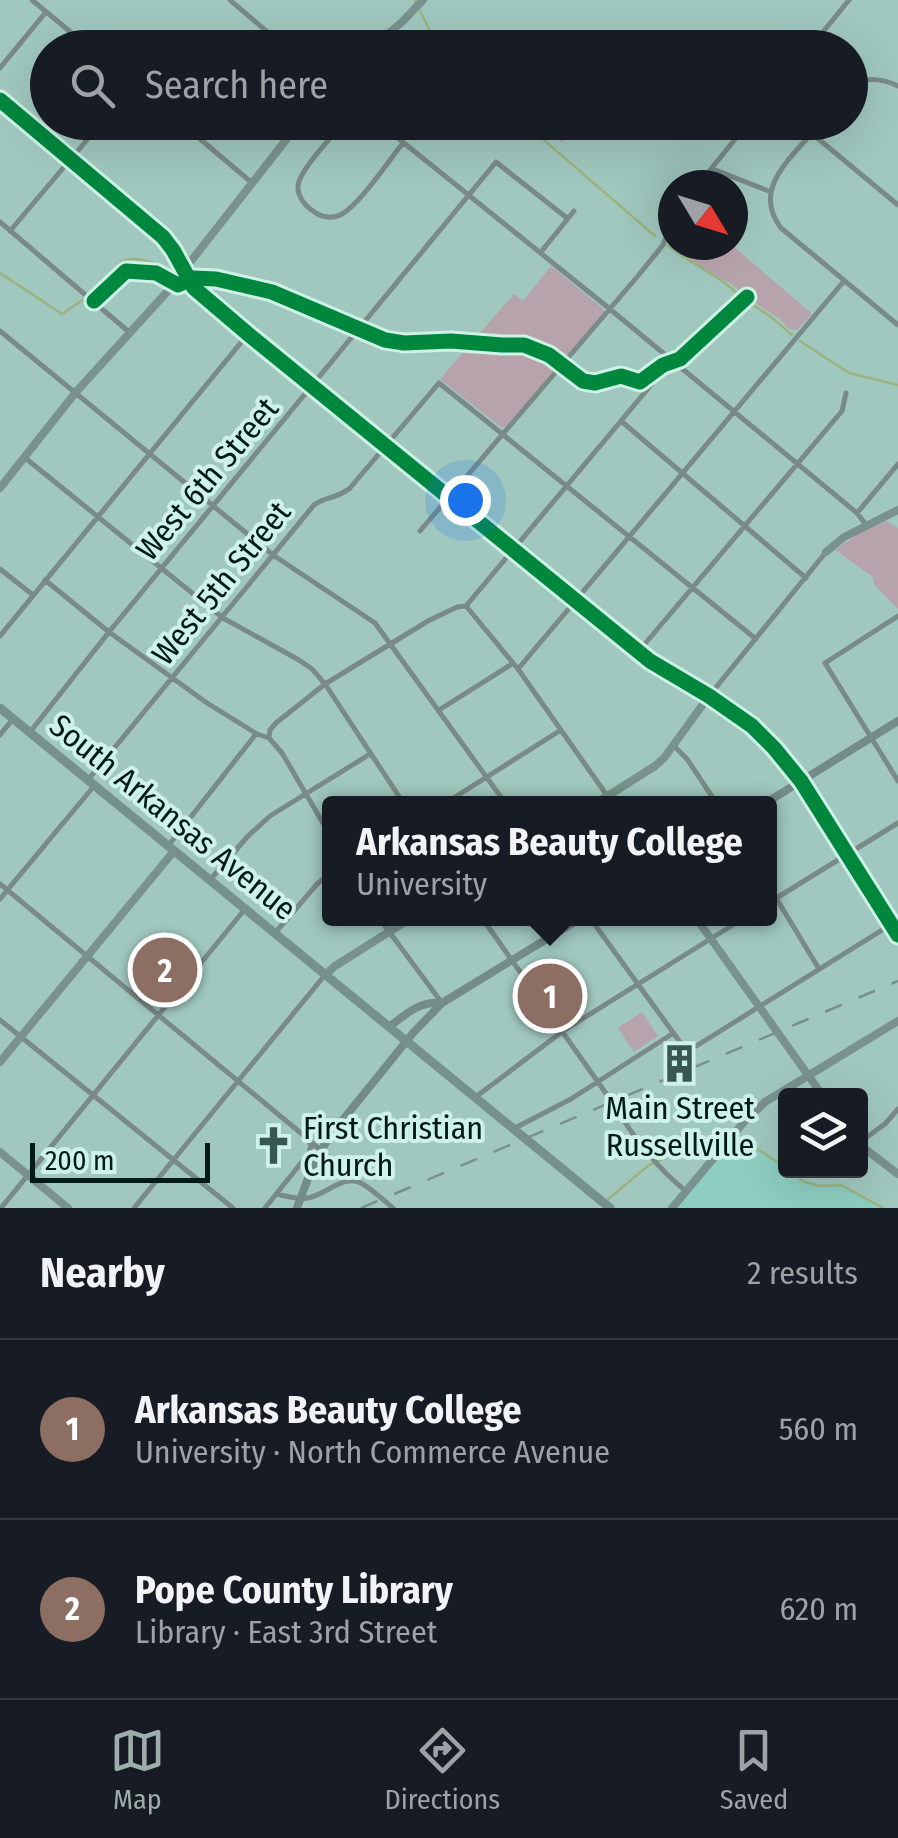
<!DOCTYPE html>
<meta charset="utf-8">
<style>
body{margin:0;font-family:"Fira Sans Condensed",sans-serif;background:#20242c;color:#f1f3f6}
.controls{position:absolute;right:30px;bottom:30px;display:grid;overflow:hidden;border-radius:10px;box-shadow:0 10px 40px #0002}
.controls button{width:90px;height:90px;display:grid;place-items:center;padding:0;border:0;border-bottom:2px solid #363941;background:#171b24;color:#f1f3f6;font:50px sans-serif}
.compass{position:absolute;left:658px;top:170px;width:90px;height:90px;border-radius:50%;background:#171b24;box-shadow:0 10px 40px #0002;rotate:128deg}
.scale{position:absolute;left:30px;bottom:25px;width:180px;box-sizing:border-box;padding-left:10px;border:5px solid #001a15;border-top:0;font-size:28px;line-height:35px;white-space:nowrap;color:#001a15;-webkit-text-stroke:8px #cef1e8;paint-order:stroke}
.you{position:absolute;left:465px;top:500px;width:35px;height:35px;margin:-25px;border:8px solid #fff;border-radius:50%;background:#1a73e8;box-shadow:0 0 0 15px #1a73e833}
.badge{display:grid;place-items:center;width:65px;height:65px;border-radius:50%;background:#9eadab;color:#fff;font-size:32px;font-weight:700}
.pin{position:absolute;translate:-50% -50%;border:5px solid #fff;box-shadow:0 2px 10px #0006}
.popup{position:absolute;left:322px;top:796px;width:455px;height:130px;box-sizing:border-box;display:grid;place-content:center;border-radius:10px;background:#171b24;filter:drop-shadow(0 2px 8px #0005);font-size:32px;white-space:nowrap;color:#9ea1a6}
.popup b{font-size:38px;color:#f1f3f6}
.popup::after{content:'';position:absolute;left:50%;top:100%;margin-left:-20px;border:20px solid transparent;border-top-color:#171b24}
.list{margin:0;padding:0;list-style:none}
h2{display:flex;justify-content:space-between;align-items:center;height:130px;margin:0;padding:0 40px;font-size:42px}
h2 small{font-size:32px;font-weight:400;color:#9ea1a6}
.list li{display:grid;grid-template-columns:65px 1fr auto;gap:30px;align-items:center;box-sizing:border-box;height:180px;padding:0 40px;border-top:2px solid #363941}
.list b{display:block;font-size:38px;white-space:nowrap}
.list p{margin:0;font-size:32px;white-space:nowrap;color:#9ea1a6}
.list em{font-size:32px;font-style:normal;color:#9ea1a6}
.icon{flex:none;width:55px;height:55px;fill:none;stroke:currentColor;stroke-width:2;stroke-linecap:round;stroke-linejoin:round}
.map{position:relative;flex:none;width:898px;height:1208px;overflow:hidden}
.search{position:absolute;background:#171b24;box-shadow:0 10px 40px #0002;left:30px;right:30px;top:30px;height:110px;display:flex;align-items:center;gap:25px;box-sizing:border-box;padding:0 35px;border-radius:55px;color:#9ea1a6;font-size:38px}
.sheet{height:490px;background:#171b24}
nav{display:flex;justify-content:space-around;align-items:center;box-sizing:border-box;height:140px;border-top:2px solid #363941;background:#171b24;font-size:28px;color:#9ea1a6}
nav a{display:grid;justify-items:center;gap:5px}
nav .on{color:#9eadab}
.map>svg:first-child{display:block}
</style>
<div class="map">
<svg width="898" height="1208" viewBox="0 0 898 1208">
<rect width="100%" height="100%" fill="#a0c8bf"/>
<!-- built -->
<path fill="#8dcec0" d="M734,1134L746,1144L766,1154L786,1170L803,1181L819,1186L841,1185L883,1208H673Z"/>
<!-- green -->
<path fill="#b7a3ab" d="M537,123H567L574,128L562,143Z
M674,245H732L812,314L797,330L789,329L780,319L761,307L731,284L695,264Z
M551,266L601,307L604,312L508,425L502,428L440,379L514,294L523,301Z
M886,521L898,528V609L874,584L872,576L835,550L858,534Z
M642,1012L658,1036L634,1052L618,1028Z"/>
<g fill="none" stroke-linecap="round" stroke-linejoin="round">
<!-- stream -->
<path stroke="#9cb380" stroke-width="2.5" d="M415,2V0
M420,11L439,48
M523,122L655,236
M668,246C692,264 720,276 741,297
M0,273L62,314L84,299
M195,281L271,295L352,331
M91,292L103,282L108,280C111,275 114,270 118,265C132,251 161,265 176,273
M361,335L366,339L390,343L436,349L460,346L513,348L530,352L552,364
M800,341L849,373L898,385
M672,353L711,323L738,298H742L770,316L792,335
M563,373L585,389C613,385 639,372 663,359
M789,1170L803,1181L819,1186L841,1185L883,1208
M606,1201L649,1165L714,1136C739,1134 766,1154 786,1168"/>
<!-- street -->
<path stroke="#7a8a86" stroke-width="5" d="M32,0L90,48
M230,0L286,48
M810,48L849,0
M0,68L46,12
M850,86C867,77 881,78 898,86
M180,122L251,182
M344,122C332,137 301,168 298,185C297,196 305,206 313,211C322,218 333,219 342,214C360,204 389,160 403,143
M378,122L605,305L857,513L867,526
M798,122L898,205
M821,122C797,154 749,186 781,228L898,325
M713,169L771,192
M698,185L749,122
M0,222L129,332
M10,231L102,122
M541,252L574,211
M0,331L273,555L375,623L506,804
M621,421L806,578
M24,457L223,618L299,660L312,669L325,684L404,804
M857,513L898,464
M420,531L637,277L663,245L673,220
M0,569L33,595
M45,580L109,632L207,703L257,734L269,738L282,753L330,835
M466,606L518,669L613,804
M898,616L825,663L898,781
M0,636L248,334
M638,652L842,411L846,393
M518,669L844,281
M709,696L826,552
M439,710L512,664
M30,732L109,632L496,162L567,218
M0,735L13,719
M269,738L270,730L276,723L325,684L428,621L457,607L466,606L672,360
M673,745L687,759L717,804
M88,780L314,505C326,496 337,499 350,488L439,383L756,639
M801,781L898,935
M444,804L561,730
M168,846L256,734
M210,880L248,836L270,816L370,754
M0,884L308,1139L311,1145L309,1153L265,1208
M770,888L819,969
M0,899L94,786
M770,902L898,823
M379,918L442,1003
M482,918L612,1102C632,1135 655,1167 686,1191
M590,918L685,1049L693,1048L898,920
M275,933L318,883L330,874
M0,1020L233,1208
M477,1096L563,1031L744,918
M513,1129L571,1099L672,1034
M310,1141L354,1179
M860,1142L885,1124L898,1109
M276,1194C286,1196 298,1200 308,1198C325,1195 344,1174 361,1183C372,1189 383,1200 393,1208
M1,1208L245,909
M134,1208L325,975"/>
<!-- secondary -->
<path stroke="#79928d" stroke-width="8" d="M371,48L402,22L423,0
M0,100L163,237L173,250L194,288L650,661C706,694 763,726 801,781
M0,488L76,392L166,293L300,122
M826,552L844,537L898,510
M595,804L655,766L664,758L709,696
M696,918L823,1096
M325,975L335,966L411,918
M0,1062L174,851
M860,1145L898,1174
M0,1152L68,1208
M672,1208L744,1122L765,1102L898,1021"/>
<!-- primary -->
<path stroke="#738c88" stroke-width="8" d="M764,804L898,721
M389,1027C406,1014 419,1001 442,1003
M329,1137L413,1033L442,1003L581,918"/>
<!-- highway -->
<path stroke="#76918c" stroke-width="9" d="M0,708L610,1208"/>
<!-- rail -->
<path stroke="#79918c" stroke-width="2.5" stroke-dasharray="18 18" stroke-linecap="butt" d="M361,1208L898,981"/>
<!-- primary-bridge -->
<path stroke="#738c88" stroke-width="8" d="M297,1208L313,1165L329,1137"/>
<defs>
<path id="cycleway" d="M0,100L163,237L173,250L194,288L248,334L650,661L709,696L752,726L774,748L801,781L898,935
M94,301L126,271L156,273L178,285L193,278L216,279L272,292L385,340L404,343L451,341L502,345H524L549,355L583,381L595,383L621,376L640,382L663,365L680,359L747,297"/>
</defs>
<!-- cycleway casing -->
<use href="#cycleway" stroke="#cef1e8" stroke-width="21"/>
<!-- cycleway -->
<use href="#cycleway" stroke="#00873e" stroke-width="15"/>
</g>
<!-- icons -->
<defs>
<symbol id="building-bare" viewBox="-9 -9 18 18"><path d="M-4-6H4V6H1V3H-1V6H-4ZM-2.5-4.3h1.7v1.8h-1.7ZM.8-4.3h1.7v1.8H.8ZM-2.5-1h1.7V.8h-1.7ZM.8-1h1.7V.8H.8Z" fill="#385750" stroke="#cef1e8" stroke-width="2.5" paint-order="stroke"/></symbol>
<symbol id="church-bare" viewBox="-9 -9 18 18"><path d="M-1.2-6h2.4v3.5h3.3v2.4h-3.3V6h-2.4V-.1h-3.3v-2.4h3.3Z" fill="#385750" stroke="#cef1e8" stroke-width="2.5" paint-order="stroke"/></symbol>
</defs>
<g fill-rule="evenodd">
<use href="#building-bare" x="652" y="1036" width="55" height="55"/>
<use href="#church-bare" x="246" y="1118" width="55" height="55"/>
</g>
<g text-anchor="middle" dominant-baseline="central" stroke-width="8" stroke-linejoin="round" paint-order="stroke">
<!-- street labels -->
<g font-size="32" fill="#001a15" stroke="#cef1e8">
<text transform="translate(207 479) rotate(-50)">West 6th Street</text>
<text transform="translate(221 583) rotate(-51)">West 5th Street</text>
<text transform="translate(173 817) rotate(39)">South Arkansas Avenue</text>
</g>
<!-- poi labels -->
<g font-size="32" fill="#001a15" stroke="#cef1e8">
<text x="680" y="1108">Main Street<tspan x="680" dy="37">Russellville</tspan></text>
<text x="303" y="1128" text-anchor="start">First Christian<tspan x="303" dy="37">Church</tspan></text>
</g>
</g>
</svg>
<div class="controls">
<button><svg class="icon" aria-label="layers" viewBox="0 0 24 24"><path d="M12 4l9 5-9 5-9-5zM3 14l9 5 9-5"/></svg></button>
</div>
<svg class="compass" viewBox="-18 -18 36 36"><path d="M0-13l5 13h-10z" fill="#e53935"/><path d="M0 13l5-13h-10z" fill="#9ea1a6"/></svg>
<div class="scale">200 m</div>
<div class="you"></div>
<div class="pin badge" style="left:550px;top:996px;background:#8d6e63">1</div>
<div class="popup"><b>Arkansas Beauty College</b>University</div>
<div class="pin badge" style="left:165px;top:970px;background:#8d6e63">2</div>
<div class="search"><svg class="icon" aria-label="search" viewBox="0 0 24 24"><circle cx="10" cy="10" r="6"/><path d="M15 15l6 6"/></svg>Search here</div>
</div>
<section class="sheet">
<h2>Nearby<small>2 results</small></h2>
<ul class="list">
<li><span class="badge" style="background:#8d6e63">1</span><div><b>Arkansas Beauty College</b><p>University · North Commerce Avenue</p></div><em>560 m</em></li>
<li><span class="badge" style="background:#8d6e63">2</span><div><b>Pope County Library</b><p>Library · East 3rd Street</p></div><em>620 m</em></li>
</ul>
</section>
<nav>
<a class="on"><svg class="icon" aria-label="map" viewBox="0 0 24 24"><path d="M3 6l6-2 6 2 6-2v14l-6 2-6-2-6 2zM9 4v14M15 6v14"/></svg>Map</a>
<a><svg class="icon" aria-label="directions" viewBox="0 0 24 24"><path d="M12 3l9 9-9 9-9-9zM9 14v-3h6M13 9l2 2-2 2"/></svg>Directions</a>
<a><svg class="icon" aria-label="saved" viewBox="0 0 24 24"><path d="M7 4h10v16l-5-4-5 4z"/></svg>Saved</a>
</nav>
